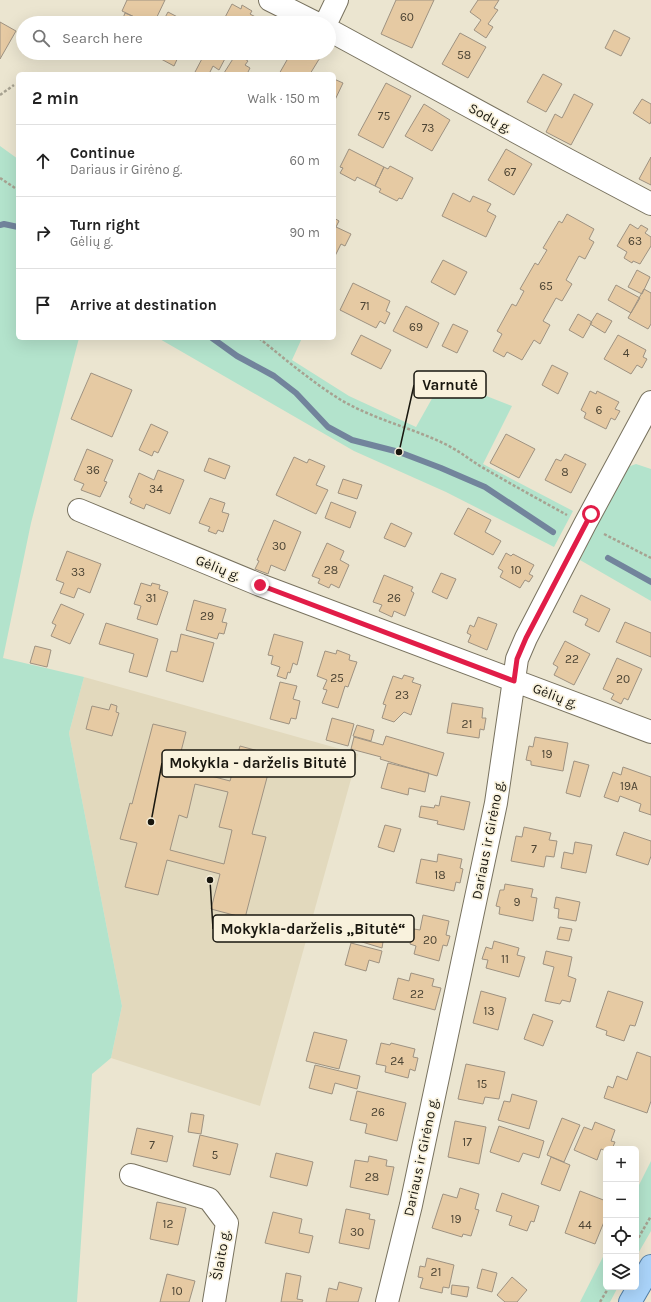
<!DOCTYPE html>
<meta charset="utf-8">
<style>
body{margin:0;font-family:Karla,sans-serif;background:#f6f6f6;color:#222}
.controls{position:absolute;right:12px;bottom:12px;display:grid;overflow:hidden;border-radius:6px;box-shadow:0 4px 16px #0002}
.controls button{width:36px;height:36px;display:grid;place-items:center;padding:0;border:0;border-bottom:1px solid #e0e0e0;background:#fff;color:#222;font:20px sans-serif}
.stop{position:absolute;width:12px;height:12px;margin:-9px;border:3px solid #e11d48;border-radius:50%;background:#fff}
.stop.end{background:#e11d48;border-color:#fff;box-shadow:0 1px 4px #0008}
.list{margin:0;padding:0;list-style:none}
h2{display:flex;justify-content:space-between;align-items:center;height:52px;margin:0;padding:0 16px;font-size:17px}
h2 small{font-size:13px;font-weight:400;color:#767676}
.list li{display:grid;grid-template-columns:26px 1fr auto;gap:12px;align-items:center;box-sizing:border-box;height:72px;padding:0 16px;border-top:1px solid #e0e0e0}
.list b{display:block;font-size:15px;white-space:nowrap}
.list p{margin:0;font-size:13px;white-space:nowrap;color:#767676}
.list em{font-size:13px;font-style:normal;color:#767676}
.icon{flex:none;width:22px;height:22px;fill:none;stroke:currentColor;stroke-width:2;stroke-linecap:round;stroke-linejoin:round}
.map{position:relative;flex:none;width:651px;height:1302px;overflow:hidden}
.search{position:absolute;background:#fff;box-shadow:0 4px 16px #0002;left:16px;top:16px;width:320px;height:44px;display:flex;align-items:center;gap:10px;box-sizing:border-box;padding:0 14px;border-radius:22px;color:#767676;font-size:15px}
.panel{position:absolute;background:#fff;box-shadow:0 4px 16px #0002;left:16px;top:72px;width:320px;height:268px;border-radius:6px}
.map>svg:first-child{display:block}
</style>
<div class="map">
<svg width="651" height="1302" viewBox="0 0 651 1302">
<rect width="100%" height="100%" fill="#ebe5d0"/>
<!-- built -->
<path fill="#e2d9bd" d="M84,677L358,754L260,1106L111,1058L122,1006L69,733Z"/>
<!-- green -->
<path fill="#b3e3cc" d="M0,146L18,159V338H79L31,523L3,658L84,677L69,733L122,1006L111,1058L92,1074L77,1302H0Z
M158,338H302L292,360L349,396L416,427L443,379L512,406L483,464L573,511L554,547L446,492L354,451Z
M636,464L651,469V601L580,560L625,468Z
M651,1161V1231L636,1257V1191Z
M606,1251V1287H618L610,1302H580Z"/>
<g fill="none" stroke-linecap="round" stroke-linejoin="round">
<!-- stream -->
<path stroke="#72849c" stroke-width="6" d="M0,225L4,224L18,227
M212,338L237,356L274,376L296,393L328,427L352,440L399,452L441,468L485,487L553,532
M608,558L651,582"/>
</g>
<!-- building -->
<path fill="#e6caa3" stroke="#9e9281" fill-rule="evenodd" d="M127,0H165L154,23H147L122,11Z
M396,0H434L412,48L381,34Z
M478,0H499L494,8L498,10L488,24L493,27L486,38L474,30L481,20L470,12Z
M232,4L241,9L242,5L252,11L250,14L263,21L261,23H222Z
M168,12L189,23H162Z
M125,13L139,19L138,23H121Z
M0,22L16,31L0,59Z
M614,30L630,38L621,56L605,48Z
M460,33L486,47L468,78L442,64Z
M150,53H180L174,66Z
M205,53H228L219,70L213,66L209,74H194Z
M291,53H316L321,56L310,74H279Z
M236,54L248,61L245,65L250,68L247,74H225L224,73Z
M543,74L562,84L546,112L527,102Z
M334,79L343,83L334,102Z
M386,83L411,96L383,148L358,135Z
M574,94L593,104L571,145L546,132L555,114L562,118Z
M642,99L651,104V121L650,124L633,113Z
M424,104L450,120L432,151L405,136Z
M349,149L384,167L375,186L357,177L355,181L340,173L343,168L340,167Z
M506,149L532,164L514,195L488,180Z
M651,157V185L639,179Z
M390,166L413,178L402,199L399,198L397,201L379,192L381,189L375,186L384,167L388,169Z
M453,193L470,202L473,196L491,204L487,211L496,216L486,237L442,216Z
M567,214L594,229L589,239L594,242L585,259L579,256L566,280L572,284L562,301L556,298L543,321L550,325L540,344L534,340L522,360L507,352L504,357L493,351L502,334L497,331L512,304L516,306L524,291L520,289L535,263L538,265L547,250L543,248L559,221L562,223Z
M334,218L339,221L336,227L351,234L345,246L341,244L334,258Z
M630,224L638,229L641,225L648,229L645,233L651,237V246L640,264L633,261L632,263L624,258L627,252L617,246Z
M443,260L467,272L455,295L431,282Z
M637,270L650,277L642,294L628,287Z
M353,283L390,301L386,311L390,313L385,324L380,321L376,328L340,310Z
M616,285L640,298L631,313L608,300Z
M644,289L651,293V324L648,329L628,318Z
M406,306L439,323L427,348L393,331Z
M597,313L612,321L605,333L590,324Z
M578,314L592,322L583,338L569,330Z
M453,324L468,331L457,353L442,346Z
M361,335L391,350L381,369L351,354Z
M618,335L646,350L643,357L647,359L642,368L637,365L631,374L604,359Z
M552,365L568,373L558,394L542,385Z
M91,373L132,390L112,437L71,419Z
M590,391L596,394L597,391L619,402L615,409L620,411L615,420L611,418L606,429L584,418L586,413L581,410Z
M151,424L168,432L158,453L154,451L152,456L139,450Z
M506,434L535,449L519,478L490,463Z
M87,449L113,460L104,481L107,482L100,497L81,490L84,484L74,480Z
M565,454L586,464L571,493L545,480L556,459L561,461Z
M294,457L307,463L309,459L325,466L316,485L328,490L316,514L276,495Z
M209,458L230,466L225,479L204,471Z
M158,470L184,480L170,514L146,504L144,509L130,503L132,499L129,497L139,473L154,480Z
M343,479L362,485L357,499L338,493Z
M210,498L225,503L222,512L229,514L223,532L218,530L216,534L208,531L210,527L199,523Z
M331,502L356,512L350,528L325,518Z
M468,508L491,520L485,532L501,541L493,555L454,534Z
M274,520L301,532L285,571L271,565L268,574L255,569L259,561L257,560Z
M391,523L412,533L405,547L384,538Z
M327,543L344,551L340,560L349,565L339,588L331,584L329,588L318,583L320,579L312,576Z
M67,551L101,564L90,593L78,588L74,598L60,593L64,583L56,580Z
M506,553L511,556L513,554L534,565L529,574L533,576L529,582L525,580L520,588L500,577L503,571L498,568Z
M441,573L456,579L447,599L432,592Z
M384,575L413,587L411,591L414,593L405,616L394,611L392,617L379,611L382,605L373,602Z
M141,583L151,586L152,583L160,585L159,589L168,592L157,625L137,619L141,606L134,604Z
M581,595L610,609L599,632L585,625L588,619L573,612Z
M194,600L226,609L222,622L227,623L224,634L219,633L217,639L186,630Z
M61,604L84,614L70,644L51,636L56,625L52,623Z
M478,617L497,624L487,650L468,642L471,635L467,633L470,625L474,627Z
M625,622L651,633V657L616,642Z
M106,623L158,639L147,677L129,672L134,654L99,644Z
M181,634L214,643L203,682L166,671L171,651L177,652Z
M274,634L303,642L297,665L293,663L290,673L288,672L286,679L277,676L280,667L271,664L273,656L268,655Z
M565,641L590,654L574,685L554,675L558,667L553,664Z
M35,646L51,650L47,667L30,663Z
M337,650L350,655L349,660L357,662L348,687L345,686L338,708L322,703L327,690L323,689L327,680L317,676L325,651L336,654Z
M617,658L642,669L628,700L624,698L621,704L611,699L614,694L603,689Z
M404,675L414,678L412,682L421,685L411,715L404,712L394,722L382,718L386,705L383,704L393,676L402,679Z
M280,682L297,686L293,699L300,701L296,719L291,718L289,724L270,719Z
M452,703L483,708L482,718H486L484,730L480,729L479,738L447,733Z
M111,704L117,706L116,712L119,713L112,736L86,729L92,706L109,710Z
M332,718L354,724L348,746L326,740Z
M153,724L186,732L177,767L230,781L240,746L273,755L252,834L266,837L245,918L211,909L220,874L167,860L158,895L125,887L137,843L120,839L130,803L132,804ZM195,784L228,792L219,827L232,830L224,864L170,850L179,815L187,818Z
M357,725L374,730L371,741L353,736Z
M386,736L444,753L437,776L380,759L381,757L351,749L354,737L383,745Z
M535,737L568,743L563,771L531,765V761L526,760L529,746L533,747Z
M574,761L589,765L580,797L566,793Z
M388,763L429,773L425,792L409,788L408,795L381,788Z
M623,767L651,777V815L639,811L641,804L620,796L618,802L604,797L613,772L621,775Z
M441,796L470,802L464,830L437,824L438,821L419,817L421,806L434,808L435,805L439,806Z
M385,825L401,829L394,852L378,847Z
M524,827L551,833L549,840L557,841L554,857L546,856L544,867L511,861L516,836L522,837Z
M624,832L651,841V856L648,865L616,855Z
M575,842L592,845L586,873L561,868L564,852L573,854Z
M438,854L462,859L460,868L463,869L460,883L456,882L454,891L416,883L421,859L437,862Z
M505,884L533,889L531,897L537,898L533,921L499,914L500,907L496,906L500,890H504Z
M556,897L580,902L576,921L558,918L559,909L554,908Z
M423,915L449,921L446,935L450,936L447,946L443,945L439,961L414,954L416,946L410,944L414,929L420,930Z
M359,918L383,925L378,941L383,942L382,948L352,939Z
M560,927L572,929L569,941L557,939Z
M494,941L519,948L517,955L525,957L519,977L486,968L488,960L482,959L486,947L492,949Z
M351,943L382,951L379,963L369,960L366,971L345,965Z
M546,951L572,957L568,976L576,979L570,1002L562,1000L560,1004L545,1001L554,967L543,964Z
M411,973L434,979L432,986L441,988L435,1010L393,999L398,978L409,981Z
M481,991L506,998L498,1030L473,1023Z
M608,991L643,1002L635,1026L630,1025L624,1041L606,1035L607,1031L596,1027Z
M533,1014L553,1021L543,1046L524,1039Z
M314,1032L347,1040L339,1069L306,1061Z
M381,1043L390,1045L391,1043L415,1049L413,1057L418,1058L415,1071L410,1069L408,1078L385,1072L386,1066L376,1064Z
M637,1052L651,1057V1101L647,1113L604,1098L608,1086L613,1088L617,1076L627,1080Z
M466,1064L505,1072L499,1099L485,1097L483,1104L458,1099Z
M315,1065L360,1076L357,1089L335,1083L332,1094L309,1088Z
M357,1091L406,1103L397,1141L365,1133L367,1124L350,1120Z
M512,1094L537,1101L529,1129L498,1120L504,1101L510,1102Z
M191,1113L204,1115L201,1134L188,1132Z
M562,1118L580,1125L564,1162L547,1155Z
M455,1121L486,1127L479,1164L448,1157Z
M595,1122L615,1130L611,1141L615,1142L612,1149H606V1151L601,1149L597,1160L574,1150L584,1127L592,1130Z
M499,1126L544,1141L539,1158L523,1153L519,1162L490,1152Z
M137,1128L173,1136L167,1162L131,1154Z
M200,1135L238,1144L230,1175L193,1166Z
M276,1153L313,1162L307,1186L270,1177Z
M369,1156L387,1160L386,1166L394,1167L388,1195L350,1187L355,1160L368,1162Z
M551,1157L570,1165L560,1191L541,1184Z
M460,1188L479,1194L475,1209L479,1210L471,1236L463,1234L462,1237L432,1228L443,1194L457,1198Z
M580,1191L606,1201V1217L595,1244L565,1233Z
M502,1193L539,1206L534,1222L531,1221L527,1231L509,1225L512,1216L496,1211Z
M157,1202L186,1208L178,1245L150,1239Z
M346,1209L370,1214L369,1219L375,1220L369,1249L339,1243Z
M273,1212L302,1219L299,1233L313,1236L309,1253L265,1243Z
M427,1258L454,1265L449,1288L443,1287L442,1293L420,1288L423,1278L418,1277L420,1266L425,1267Z
M482,1269L497,1273L492,1292L477,1288Z
M286,1273L301,1276L297,1299L303,1300L302,1302H281Z
M167,1274L195,1281L189,1302H160Z
M512,1277L527,1290L517,1302H505L497,1295Z
M339,1282L362,1288L358,1302H326L329,1288L337,1290Z
M452,1285L469,1287L467,1297L451,1294Z"/>
<g fill="none" stroke-linecap="round" stroke-linejoin="round">
<defs>
<path id="minor" d="M270,0L316,23
M326,23L337,0
M329,30L568,160L651,204
M79,510L260,585L651,732
M131,1175L209,1199L227,1223L214,1302
M387,1302L411,1205L496,803L517,659L526,638L585,524L651,402"/>
<path id="major" d="M630,1302L651,1266"/>
</defs>
<!-- minor casing -->
<use href="#minor" stroke="#78725f" stroke-width="24"/>
<!-- major casing -->
<use href="#major" stroke="#537fa6" stroke-width="24"/>
<!-- path -->
<path stroke="#a7a291" stroke-width="2.5" stroke-dasharray="3 2" stroke-linecap="butt" d="M0,95L14,85
M0,178L18,190
M259,338C286,360 312,382 341,400C375,420 413,428 447,445C459,451 469,459 480,466C509,483 538,499 567,515
M604,534L651,558
M636,1242L651,1216
M600,1302L609,1287"/>
<!-- minor -->
<use href="#minor" stroke="#fff" stroke-width="22"/>
<!-- major -->
<use href="#major" stroke="#aad4fa" stroke-width="22"/>
</g>
<g fill="none" stroke-linecap="round" stroke-linejoin="round">
<!-- route -->
<path stroke="#e11d48" stroke-width="5" d="M260,585L514,681L517,659L526,638L591,514"/>
</g>
<g text-anchor="middle" dominant-baseline="central" stroke-width="3.5" stroke-linejoin="round" paint-order="stroke">
<!-- number labels -->
<g font-size="12" fill="#4c4434">
<text x="407" y="17">60</text>
<text x="464" y="55">58</text>
<text x="384" y="116">75</text>
<text x="428" y="128">73</text>
<text x="510" y="172">67</text>
<text x="635" y="241">63</text>
<text x="546" y="286">65</text>
<text x="365" y="306">71</text>
<text x="416" y="327">69</text>
<text x="626" y="353">4</text>
<text x="599" y="410">6</text>
<text x="93" y="470">36</text>
<text x="565" y="472">8</text>
<text x="156" y="489">34</text>
<text x="279" y="546">30</text>
<text x="331" y="570">28</text>
<text x="516" y="570">10</text>
<text x="78" y="572">33</text>
<text x="151" y="598">31</text>
<text x="394" y="598">26</text>
<text x="207" y="616">29</text>
<text x="572" y="659">22</text>
<text x="337" y="678">25</text>
<text x="623" y="679">20</text>
<text x="402" y="695">23</text>
<text x="467" y="724">21</text>
<text x="547" y="754">19</text>
<text x="629" y="786">19A</text>
<text x="534" y="849">7</text>
<text x="440" y="875">18</text>
<text x="517" y="902">9</text>
<text x="430" y="940">20</text>
<text x="505" y="959">11</text>
<text x="417" y="994">22</text>
<text x="489" y="1011">13</text>
<text x="397" y="1061">24</text>
<text x="482" y="1084">15</text>
<text x="378" y="1112">26</text>
<text x="467" y="1142">17</text>
<text x="152" y="1145">7</text>
<text x="215" y="1155">5</text>
<text x="372" y="1177">28</text>
<text x="456" y="1219">19</text>
<text x="168" y="1224">12</text>
<text x="585" y="1225">44</text>
<text x="357" y="1232">30</text>
<text x="436" y="1272">21</text>
<text x="177" y="1291">10</text>
</g>
<!-- street labels -->
<g font-size="14" fill="#19170f" stroke="#f9f2dd">
<text transform="translate(490 118) rotate(29)">Sodų g.</text>
<text transform="translate(218 568) rotate(22)">Gėlių g.</text>
<text transform="translate(555 696) rotate(21)">Gėlių g.</text>
<text transform="translate(488 840) rotate(-79)">Dariaus ir Girėno g.</text>
<text transform="translate(421 1157) rotate(-78)">Dariaus ir Girėno g.</text>
<text transform="translate(221 1255) rotate(-80)">Šlaito g.</text>
</g>
</g>
<!-- callouts -->
<path fill="none" stroke="#19170f" stroke-width="1.5" d="M399 452L414 385M151 822L162 763M210 880L213 929"/>
<g fill="#19170f" stroke="#f9f2dd" stroke-width="1.5">
<circle cx="399" cy="452" r="4"/>
<circle cx="151" cy="822" r="4"/>
<circle cx="210" cy="880" r="4"/>
</g>
<g fill="#f9f2dd" stroke="#19170f" stroke-width="1.5">
<rect x="414" y="371" width="72" height="27" rx="4"/>
<rect x="162" y="750" width="193" height="27" rx="4"/>
<rect x="213" y="915" width="201" height="27" rx="4"/>
</g>
<g font-size="15" text-anchor="middle" font-weight="bold" fill="#19170f">
<text x="450" y="390">Varnutė</text>
<text x="258" y="768">Mokykla - darželis Bitutė</text>
<text x="313" y="934">Mokykla-darželis „Bitutė“</text>
</g>
</svg>
<div class="controls">
<button>+</button>
<button>−</button>
<button><svg class="icon" aria-label="locate" viewBox="0 0 24 24"><circle cx="12" cy="12" r="6"/><path d="M12 2v4M12 18v4M2 12h4M18 12h4"/></svg></button>
<button><svg class="icon" aria-label="layers" viewBox="0 0 24 24"><path d="M12 4l9 5-9 5-9-5zM3 14l9 5 9-5"/></svg></button>
</div>
<div class="stop" style="left:591px;top:514px"></div>
<div class="stop end" style="left:260px;top:585px"></div>
<div class="search"><svg class="icon" aria-label="search" viewBox="0 0 24 24"><circle cx="10" cy="10" r="6"/><path d="M15 15l6 6"/></svg>Search here</div>
<section class="panel">
<h2>2 min<small>Walk · 150 m</small></h2>
<ul class="list">
<li><svg class="icon" aria-label="ahead" viewBox="0 0 24 24"><path d="M12 20V5M6 11l6-6 6 6"/></svg><div><b>Continue</b><p>Dariaus ir Girėno g.</p></div><em>60 m</em></li>
<li><svg class="icon" aria-label="right" viewBox="0 0 24 24"><path d="M7 20v-9h11M14 6l5 5-5 5"/></svg><div><b>Turn right</b><p>Gėlių g.</p></div><em>90 m</em></li>
<li><svg class="icon" aria-label="arrive" viewBox="0 0 24 24"><path d="M6 21V4h12l-3 4 3 4H6"/></svg><div><b>Arrive at destination</b></div></li>
</ul>
</section>
</div>
